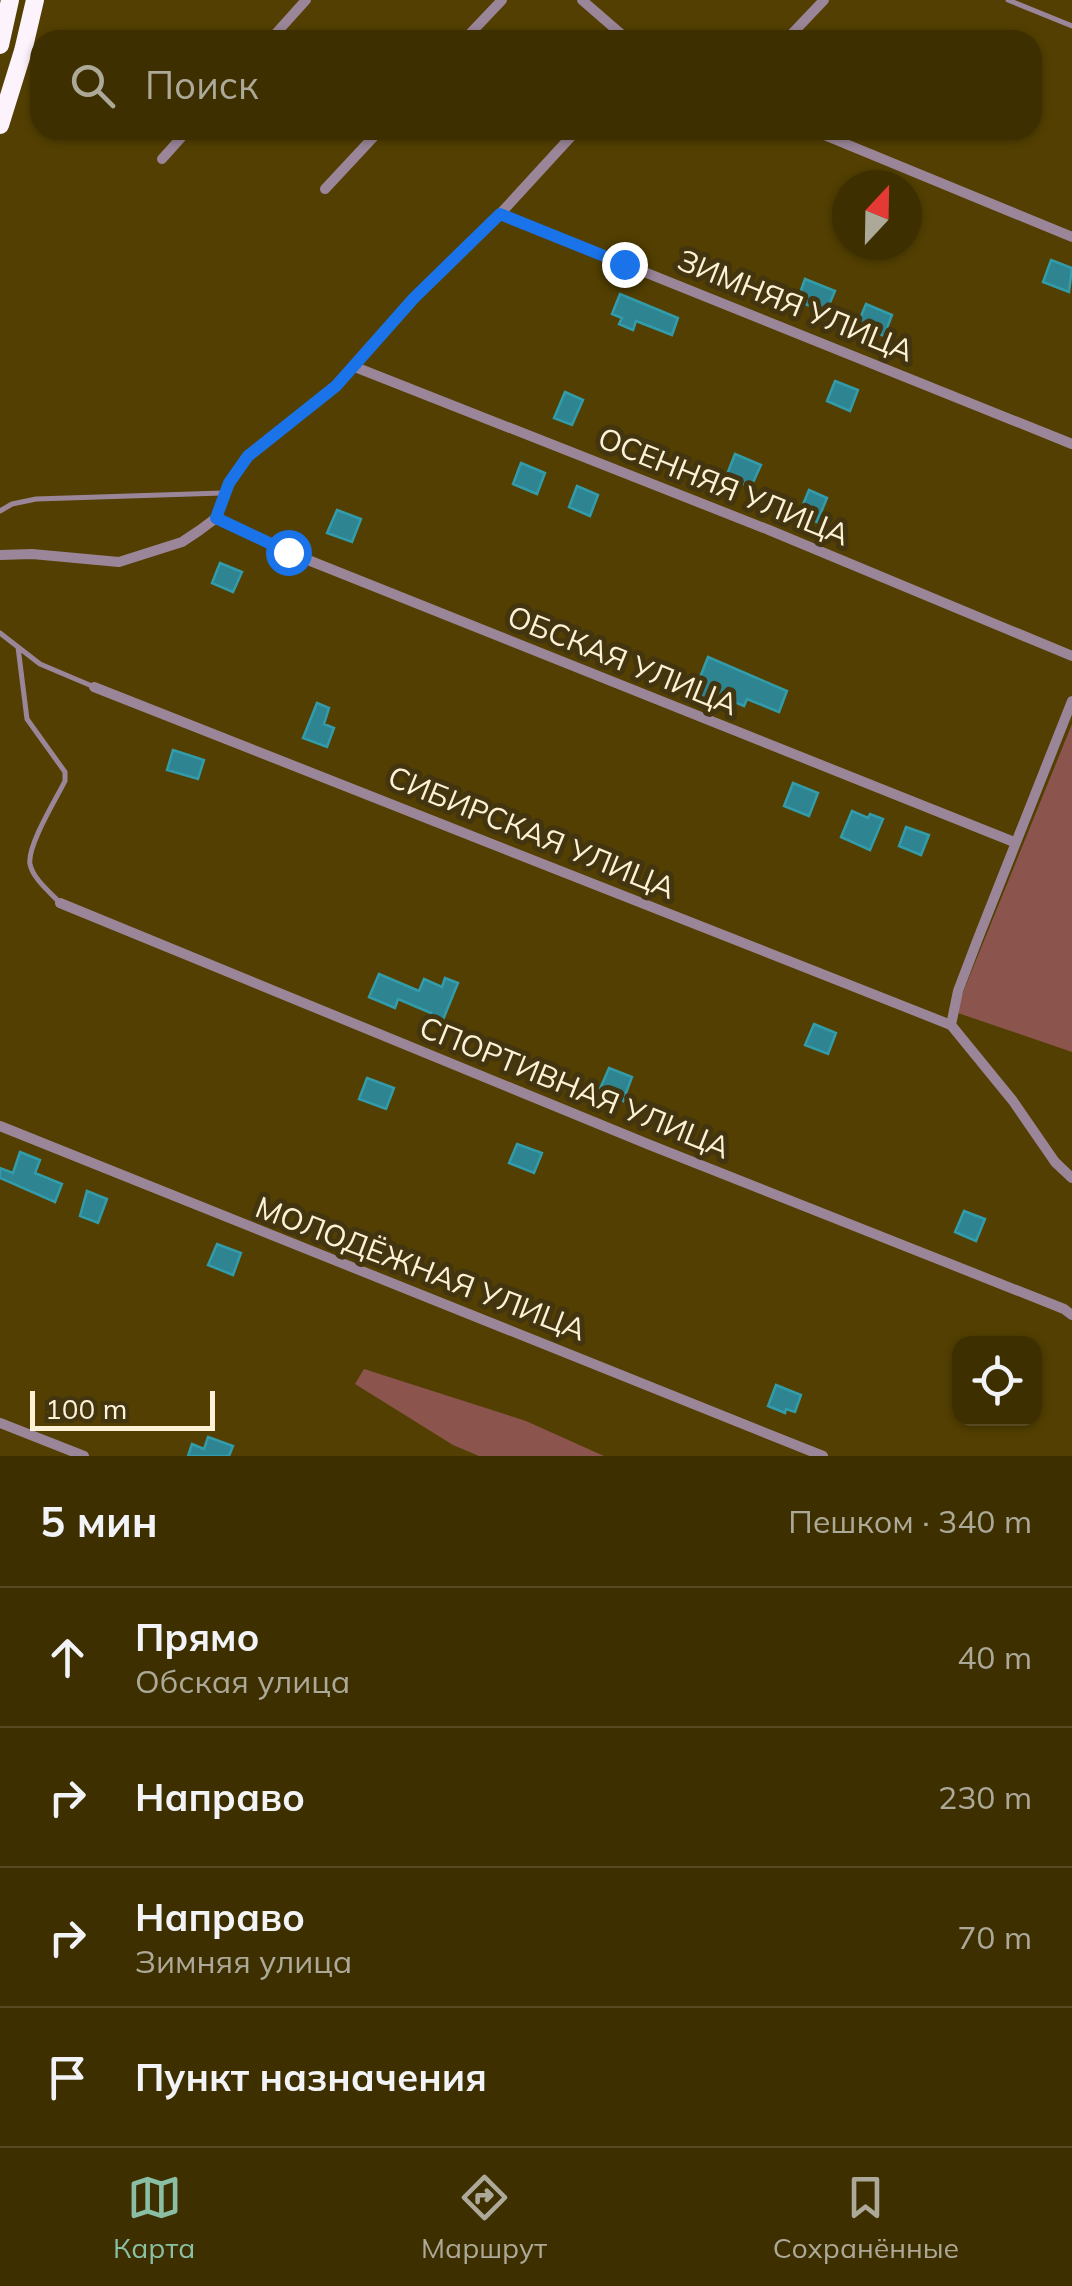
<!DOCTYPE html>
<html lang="ru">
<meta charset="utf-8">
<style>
body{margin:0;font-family:Mulish,sans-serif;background:#45370b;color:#f1f3f6}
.controls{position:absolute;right:30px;bottom:30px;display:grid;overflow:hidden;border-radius:20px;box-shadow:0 2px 8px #0004}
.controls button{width:90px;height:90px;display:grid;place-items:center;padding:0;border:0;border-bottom:2px solid #574a23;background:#3e2f01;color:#f1f3f6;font:50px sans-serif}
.compass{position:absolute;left:832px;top:170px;width:90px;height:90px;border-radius:50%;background:#3e2f01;box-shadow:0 2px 8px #0004;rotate:22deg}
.scale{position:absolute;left:30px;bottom:25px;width:185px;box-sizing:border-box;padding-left:10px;border:5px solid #fdf2d6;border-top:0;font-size:28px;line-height:35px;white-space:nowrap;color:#fdf2d6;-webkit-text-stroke:8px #43350f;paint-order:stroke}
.stop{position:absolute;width:30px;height:30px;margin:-22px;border:8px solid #1a73e8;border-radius:50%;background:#fff}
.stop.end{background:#1a73e8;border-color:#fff;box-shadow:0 2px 10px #0008}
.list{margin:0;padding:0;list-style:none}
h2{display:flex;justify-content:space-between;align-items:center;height:130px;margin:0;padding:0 40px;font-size:42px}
h2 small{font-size:32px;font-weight:400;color:#ada999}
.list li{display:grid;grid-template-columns:65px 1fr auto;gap:30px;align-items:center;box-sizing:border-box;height:140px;padding:0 40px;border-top:2px solid #574a23}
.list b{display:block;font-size:38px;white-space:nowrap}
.list p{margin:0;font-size:32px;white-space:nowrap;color:#ada999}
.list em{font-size:32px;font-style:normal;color:#ada999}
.icon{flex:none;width:55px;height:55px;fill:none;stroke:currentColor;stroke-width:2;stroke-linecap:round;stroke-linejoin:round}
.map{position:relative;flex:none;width:1072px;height:1456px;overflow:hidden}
.search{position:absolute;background:#3e2f01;box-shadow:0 2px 8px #0004;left:30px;right:30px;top:30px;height:110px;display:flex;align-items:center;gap:25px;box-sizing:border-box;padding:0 35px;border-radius:30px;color:#ada999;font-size:38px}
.sheet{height:690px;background:#3e2f01}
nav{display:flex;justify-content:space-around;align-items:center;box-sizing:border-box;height:140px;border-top:2px solid #574a23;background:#3e2f01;font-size:28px;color:#ada999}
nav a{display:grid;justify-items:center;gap:5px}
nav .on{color:#8abfa5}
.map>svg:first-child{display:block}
</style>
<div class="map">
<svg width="1072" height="1456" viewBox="0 0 1072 1456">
<rect width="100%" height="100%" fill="#523f01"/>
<!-- green -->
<path fill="#8b554d" d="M1072,724V1052L955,1012Z
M364,1369L526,1421L604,1456H479L453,1445L355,1384Z"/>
<!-- building -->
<path fill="#2e8491" stroke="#339cab" stroke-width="2.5" d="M1051,260L1072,268L1069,292L1043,282Z
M805,279L835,291L826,312L797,301Z
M620,294L678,318L672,335L636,321L633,330L619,324L622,318L612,314Z
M866,304L892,315L884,336L857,326Z
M835,381L858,390L850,411L827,401Z
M565,392L583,400L572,425L554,418Z
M735,454L761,465L751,487L726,477Z
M521,463L545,473L537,494L513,484Z
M577,486L598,495L590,516L569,507Z
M809,490L827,498L817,522L799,514Z
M337,510L361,519L352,542L327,533Z
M220,563L242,572L233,592L212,583Z
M708,657L787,691L779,712L747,699L744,706L712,692L709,701L693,695Z
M317,703L329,708L324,724L334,728L327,747L303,738Z
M173,750L204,760L198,779L167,770Z
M793,783L818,793L809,816L784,806Z
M852,811L868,818L870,814L883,819L870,850L841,837Z
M906,827L929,835L921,855L899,846Z
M379,974L419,991L424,979L442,987L445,978L458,983L440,1027L427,1022L431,1013L398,999L395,1008L369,997Z
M814,1024L836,1033L828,1054L805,1045Z
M609,1068L632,1077L623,1101L599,1091Z
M367,1078L394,1088L386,1109L359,1099Z
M517,1144L542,1153L534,1173L509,1163Z
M20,1152L40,1160L35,1173L62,1184L55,1202L0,1178V1168L13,1173Z
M87,1191L107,1199L98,1223L80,1216Z
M964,1211L985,1219L976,1241L955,1232Z
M217,1244L241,1253L233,1275L208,1265Z
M776,1385L801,1395L795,1412L786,1409L785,1413L768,1406Z
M208,1437L233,1446L229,1456H188L192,1444L204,1449Z"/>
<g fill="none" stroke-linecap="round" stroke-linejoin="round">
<!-- lane -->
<path stroke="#9b8699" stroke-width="5" d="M1008,0L1072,26
M0,511L12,504L36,499L222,493
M0,633L40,664L92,686
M18,647L27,719L65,772V781C56,799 27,846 30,864C33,879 50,892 60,903"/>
<!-- street -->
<path stroke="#9b8699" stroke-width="10" d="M582,0L628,40
M270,40L306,0
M464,40L502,0
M786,40L824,0
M812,130L1072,237
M162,159L188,130
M325,189L380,130
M500,214L1072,444
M355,367L769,530L1072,656
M216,518L288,552L1014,842
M0,555L32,554L119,562L182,542L200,530L216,518L229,483L248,456L335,387L414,298L500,214L577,130
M94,687L951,1025
M1072,701L977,941L958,991L951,1025L1013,1101L1055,1162L1072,1178
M60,903L650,1145L1064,1309L1072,1315
M0,1126L823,1456
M0,1423L84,1456"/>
<!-- highway -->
<path stroke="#fdf3fc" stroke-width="18" d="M0,45L10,0
M0,125L23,51L35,0"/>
</g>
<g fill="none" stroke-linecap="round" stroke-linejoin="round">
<!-- route -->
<path stroke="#1a73e8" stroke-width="12" d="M288,552L216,518L229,483L248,456L336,386L414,298L500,214L624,264"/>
</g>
<g text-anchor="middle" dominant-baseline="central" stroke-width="10" stroke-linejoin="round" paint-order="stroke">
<!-- street labels -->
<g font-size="30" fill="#fdf2d6" stroke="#43350f">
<text transform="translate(796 305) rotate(22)">ЗИМНЯЯ УЛИЦА</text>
<text transform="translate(724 486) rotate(22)">ОСЕННЯЯ УЛИЦА</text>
<text transform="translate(623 660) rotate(22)">ОБСКАЯ УЛИЦА</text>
<text transform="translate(532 832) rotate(22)">СИБИРСКАЯ УЛИЦА</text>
<text transform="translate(575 1087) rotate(22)">СПОРТИВНАЯ УЛИЦА</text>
<text transform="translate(421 1268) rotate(21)">МОЛОДЁЖНАЯ УЛИЦА</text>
</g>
</g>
</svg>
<div class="controls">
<button><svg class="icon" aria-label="locate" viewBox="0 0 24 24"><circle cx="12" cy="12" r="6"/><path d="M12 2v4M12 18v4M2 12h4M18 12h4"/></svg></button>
</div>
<svg class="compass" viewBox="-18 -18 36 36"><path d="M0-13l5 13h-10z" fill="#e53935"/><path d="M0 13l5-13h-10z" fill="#ada999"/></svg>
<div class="scale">100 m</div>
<div class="stop" style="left:288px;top:552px"></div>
<div class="stop end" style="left:624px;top:264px"></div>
<div class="search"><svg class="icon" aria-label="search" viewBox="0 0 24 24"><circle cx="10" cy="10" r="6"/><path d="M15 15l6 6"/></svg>Поиск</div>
</div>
<section class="sheet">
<h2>5 мин<small>Пешком · 340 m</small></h2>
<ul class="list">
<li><svg class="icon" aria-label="ahead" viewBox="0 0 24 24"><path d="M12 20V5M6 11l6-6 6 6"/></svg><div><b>Прямо</b><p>Обская улица</p></div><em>40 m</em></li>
<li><svg class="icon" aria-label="right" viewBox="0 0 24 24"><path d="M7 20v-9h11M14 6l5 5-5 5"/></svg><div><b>Направо</b></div><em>230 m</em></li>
<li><svg class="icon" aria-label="right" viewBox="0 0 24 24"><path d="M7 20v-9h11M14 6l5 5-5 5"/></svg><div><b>Направо</b><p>Зимняя улица</p></div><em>70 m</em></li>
<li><svg class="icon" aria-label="arrive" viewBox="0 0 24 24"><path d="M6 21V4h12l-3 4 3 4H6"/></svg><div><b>Пункт назначения</b></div></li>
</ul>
</section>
<nav>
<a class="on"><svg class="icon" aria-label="map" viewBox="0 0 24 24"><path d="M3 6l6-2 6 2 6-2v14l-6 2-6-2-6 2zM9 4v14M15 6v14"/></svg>Карта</a>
<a><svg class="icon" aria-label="directions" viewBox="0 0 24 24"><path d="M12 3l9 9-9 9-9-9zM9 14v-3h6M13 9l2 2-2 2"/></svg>Маршрут</a>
<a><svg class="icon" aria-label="saved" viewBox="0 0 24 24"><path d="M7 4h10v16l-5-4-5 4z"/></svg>Сохранённые</a>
</nav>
